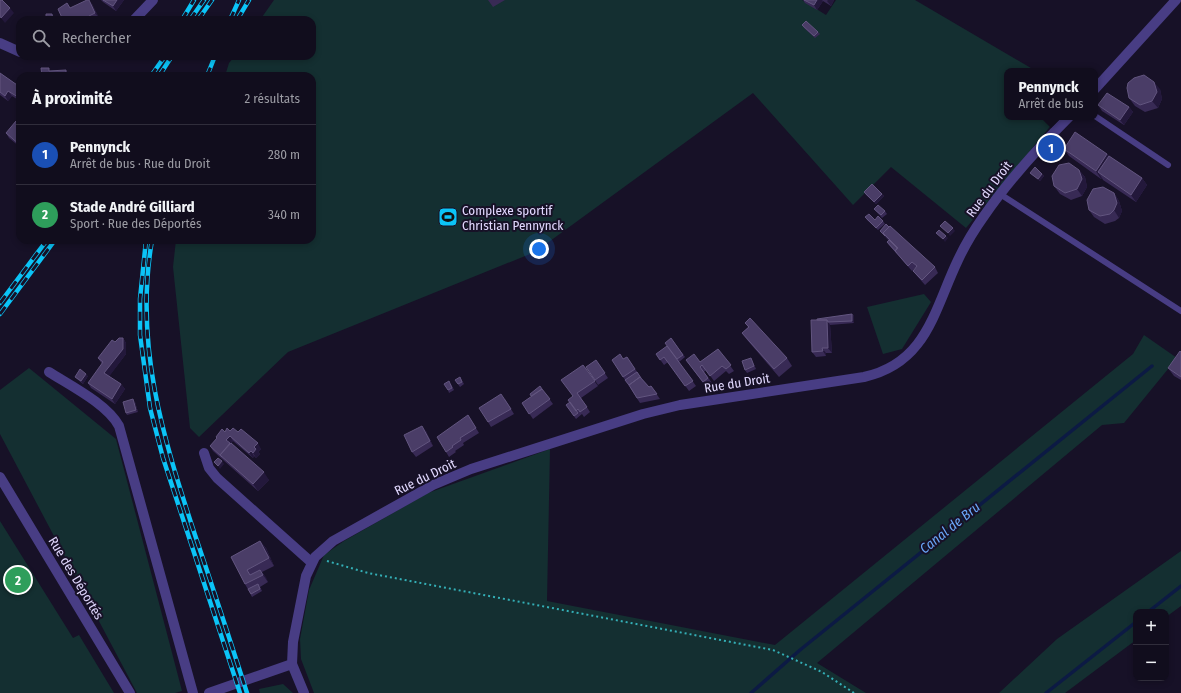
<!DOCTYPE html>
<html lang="fr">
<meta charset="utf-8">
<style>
body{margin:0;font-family:"Fira Sans Condensed",sans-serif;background:#1e1b2a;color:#f1f3f6}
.controls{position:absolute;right:12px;bottom:12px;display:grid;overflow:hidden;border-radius:8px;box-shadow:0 2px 6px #0003}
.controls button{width:36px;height:36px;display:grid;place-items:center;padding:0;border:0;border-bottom:1px solid #302d3b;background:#110d1d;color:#f1f3f6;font:20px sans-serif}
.you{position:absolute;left:539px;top:249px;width:14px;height:14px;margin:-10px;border:3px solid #fff;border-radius:50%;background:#1a73e8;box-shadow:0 0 0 6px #1a73e833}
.badge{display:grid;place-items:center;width:26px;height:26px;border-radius:50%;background:#db2777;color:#fff;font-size:13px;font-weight:700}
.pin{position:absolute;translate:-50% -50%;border:2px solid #fff;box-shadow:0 1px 4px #0006}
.popup{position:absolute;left:1004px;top:68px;width:94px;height:52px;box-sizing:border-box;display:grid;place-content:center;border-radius:8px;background:#110d1d;filter:drop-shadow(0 1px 3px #0005);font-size:13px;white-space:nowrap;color:#9c9ca4}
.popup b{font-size:15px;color:#f1f3f6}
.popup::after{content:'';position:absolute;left:50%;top:100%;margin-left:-8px;border:8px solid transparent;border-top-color:#110d1d}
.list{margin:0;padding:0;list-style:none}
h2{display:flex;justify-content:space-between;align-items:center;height:52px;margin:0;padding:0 16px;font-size:17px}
h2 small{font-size:13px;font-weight:400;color:#9c9ca4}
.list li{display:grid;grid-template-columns:26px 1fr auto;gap:12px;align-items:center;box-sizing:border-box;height:60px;padding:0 16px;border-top:1px solid #302d3b}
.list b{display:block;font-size:15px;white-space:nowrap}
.list p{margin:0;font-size:13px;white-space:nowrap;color:#9c9ca4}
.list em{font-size:13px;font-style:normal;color:#9c9ca4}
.icon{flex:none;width:22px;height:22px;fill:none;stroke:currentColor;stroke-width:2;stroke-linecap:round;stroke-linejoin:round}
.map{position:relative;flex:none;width:1181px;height:693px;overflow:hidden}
.search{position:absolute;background:#110d1d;box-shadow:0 2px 6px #0003;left:16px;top:16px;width:300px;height:44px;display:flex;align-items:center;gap:10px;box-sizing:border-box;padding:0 14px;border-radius:12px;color:#9c9ca4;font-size:15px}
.panel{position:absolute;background:#110d1d;box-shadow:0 2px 6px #0003;left:16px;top:72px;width:300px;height:172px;border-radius:12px}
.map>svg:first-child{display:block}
</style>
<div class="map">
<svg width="1181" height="693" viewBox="0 0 1181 693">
<rect width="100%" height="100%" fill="#171127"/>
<!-- green -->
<path fill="#142f31" d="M274,0H802L826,15L836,0H915L1036,71H1007V117H1058L966,228L891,167L853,205L753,93L535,252L288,352L199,437L190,428L173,267L176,240H312V76H225L229,63L235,56H312V20H260Z
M924,294L931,302L902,349L883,354L867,307Z
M1144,335L1177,358L1124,423L1102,425L817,663L866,693H314L301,659L300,639L309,590L324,555L344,541L428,493L550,449L547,601L775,645L1133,354Z
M29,368L116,439L182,691L175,693H137L0,434V390Z
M0,521L73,638L79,635L114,693H0Z
M1181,551V606L1166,617V612H1136V640L1065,693H999L1057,639Z
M283,684L293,693H260L259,689Z"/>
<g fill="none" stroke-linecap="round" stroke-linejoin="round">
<!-- stream -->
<path stroke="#0c1a44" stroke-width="3.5" d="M1148,612L1181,586
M751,693L800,650L1152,366
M1046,693L1136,622"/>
<!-- path -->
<path stroke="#34afb6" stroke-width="2" stroke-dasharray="2 3" stroke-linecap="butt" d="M327,561L368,573L773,650L822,672L854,693"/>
<!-- service -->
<path stroke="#483d84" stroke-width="6" d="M1095,116L1168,165
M1000,194L1181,311"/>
<!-- minor -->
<path stroke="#483d84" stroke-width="10" d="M134,20L153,0
M0,43L20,52
M49,372C71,386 107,404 119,426L193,693
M204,453L209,468L217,478L311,562
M292,664L304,693"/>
<!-- tertiary -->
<path stroke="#483d84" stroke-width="10" d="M1095,89L1176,0
M0,477L130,693
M209,693L292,664L293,642L306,576L315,557L333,541L433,485L471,469L643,414L680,405L864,377C927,363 934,310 958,260C965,245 974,230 984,216C1009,180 1038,148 1069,117"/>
<defs>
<path id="rail" d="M182,20L194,0
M190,20L204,0
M198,20L212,0
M230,20L239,0
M237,20L249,0
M151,76L165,56
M159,76L172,56
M207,76L215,56
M146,240L140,299V335L150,408L163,458L240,693
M152,240C134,345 163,437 195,535C213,588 230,640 247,693
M0,303L47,240
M0,314L55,240"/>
</defs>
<!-- rail casing -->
<use href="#rail" stroke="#0bc4f7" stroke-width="4.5"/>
<!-- rail -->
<use href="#rail" stroke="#171127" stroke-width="3" stroke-dasharray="9" stroke-linecap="butt"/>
</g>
<!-- wall -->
<path fill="#382a55" d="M101,0H124L116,11L103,2Z
M488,0H505L493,7Z
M803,0H834L831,6L823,1L817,10L805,3Z
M92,4L99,18L95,20H63L71,8Z
M802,25L818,32L820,34L815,38L804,28Z
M0,73L20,87V101L12,96L8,101L0,95Z
M1160,89L1162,99L1158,108L1145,112L1135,106L1129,98Z
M1098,105L1129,107L1133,112L1124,125L1102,111Z
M20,124V147L9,138L6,133Z
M1064,149L1107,154L1109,156L1142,178L1147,185L1136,202L1103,180L1102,178L1101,179L1069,156Z
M1079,170L1085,177L1087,187L1082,196L1071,200L1060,194L1054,186Z
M1030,173L1042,174L1044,176L1040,181L1032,175Z
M864,192L882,194L884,196L876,204L866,195Z
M1114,193L1119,201L1122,211L1119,218L1115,221L1105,224L1094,217L1089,210Z
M874,209L885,211L887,214L882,218Z
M865,217L883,221L885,224L878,230L867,220Z
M880,231L935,267L938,273L925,285L917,276L913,271L917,267H916L912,271L889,245L887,242L889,241Z
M852,314L854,316V323L830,325L832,353H826V356L816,357L812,352L817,320Z
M745,323L787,358L792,366L779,377L748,341L742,333L748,327Z
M123,338L126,343V354L109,376L121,384L125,389L115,404L91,388L88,383L102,364L98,358L115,342Z
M671,338L685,357L679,362L696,386L689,391L668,362L664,365L656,354L667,346Z
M718,349L734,371L729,374L726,371L714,381L706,370L704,372L712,383L706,387L686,360L700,362Z
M1181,352V380L1174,376L1168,368Z
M627,357L642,379L649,387L651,386L660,399L640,403L612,360L623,359Z
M596,360L608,378L598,385L586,367Z
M752,360L756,369L747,373L745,370Z
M583,365L598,386L581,398L590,412L584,417L582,414L576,419L566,405L570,402L573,396Z
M88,376L83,384L77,379L75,377Z
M460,377L464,384L460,387L455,380Z
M451,384L454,390L449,393L448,390Z
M542,389L553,404L533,419L522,403Z
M505,399L514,414L491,427L488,422Z
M135,402L138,412L127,415L126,413Z
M468,415L479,433L463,443L464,445L455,451L456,452L449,457L446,452Z
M230,431L238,432L261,449L258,452L260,454L256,458L254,456L253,458L233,441L231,443L269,480L258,491L213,451L210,446L217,439L216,437L225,432Z
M426,431L433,446L416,457L412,452Z
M260,541L266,548L274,566L262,572L268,582L260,587L262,591L252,597L245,584L231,557Z"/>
<!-- shaded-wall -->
<path fill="#23183b" d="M89,0L92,4L99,18L95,13Z
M117,0H124L116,11L113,6Z
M817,0H822L823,1L817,10L814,5Z
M828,0H834L831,6L827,1Z
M10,8L14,13L5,23L1,18Z
M52,14L56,19V20H53Z
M66,70L69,75V76H66Z
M1154,82L1160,89L1162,99L1158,108L1152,101Z
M8,91L12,96L8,101L5,96Z
M1129,107L1133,112L1124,125L1120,120Z
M1107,154L1113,162L1098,172L1102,178L1101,179L1096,171Z
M1079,170L1085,177L1087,187L1082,196L1077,189Z
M1042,174L1044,176L1040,181L1038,179Z
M1142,178L1147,185L1136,202L1131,195Z
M1114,193L1119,201L1122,211L1119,218L1114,210Z
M882,194L884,196L876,204L874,202Z
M953,228L955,231L950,236L948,233Z
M946,236L948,238L945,242L943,239Z
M852,314L854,316V323L852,321Z
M827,320L830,325L832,353L828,348Z
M123,338L126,343V354L108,378L104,373Z
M822,348L826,353V356L823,351Z
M86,374L88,376L83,384L81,381Z
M121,384L125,389L115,404L112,399Z
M133,399L135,402L138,412L136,410Z
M422,426L426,431L433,446L430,441Z
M230,436L233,441L230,445L226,440Z
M258,443L261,449L258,452L260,454L256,458L253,453L254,447Z
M251,451L254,456L253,458L249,453Z
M222,461L224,464L220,469L218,466Z
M264,472L269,480L258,491L253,484Z
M260,541L266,548L274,566L269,558Z
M260,570L266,577L268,582L263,575Z"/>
<!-- building -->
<path fill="#4a3d67" stroke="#62557f" d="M0,0H2L10,8L1,18L0,16Z
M87,0H89L95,13L89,16L90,18L85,20H63L58,9L67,3L70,8Z
M103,0H117L113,6Z
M804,0H817L814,5Z
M46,14H52L53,20H25V18L46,20Z
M806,21L818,32L814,36L802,25Z
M41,68H49V71L66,70V76H42Z
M0,73L20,87V95L18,97L8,91L5,96L0,92Z
M1144,75L1154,82L1157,92L1152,101L1140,105L1129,98L1127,88L1128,83L1134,78Z
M1107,93L1129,107L1120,120L1098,105Z
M16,121L20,124V145L6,133Z
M1075,132L1107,154L1096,171L1064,149Z
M1109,156L1142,178L1131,195L1098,172Z
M1069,163L1079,170L1082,179L1077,189L1065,193L1054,186L1052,176L1059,165Z
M1035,167L1042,174L1038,179L1030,173Z
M872,184L882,194L874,202L864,192Z
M1103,187L1114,193L1117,203L1114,210L1110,214L1100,216L1089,210L1087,200L1093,189Z
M878,205L885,211L881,215L874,209Z
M869,214L875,220L878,216L883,221L876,228L865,217Z
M945,221L953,228L948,233L940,226Z
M886,224L889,227L883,233L885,236L880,231Z
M890,226L935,267L922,280L913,271L917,266L912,262L908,266L895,251L898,248L883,233Z
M939,230L946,236L943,239L936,233Z
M889,240L897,248L895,251L897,253L887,242Z
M852,314V321L828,322L827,320H817V319Z
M750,318L787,358L774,369L742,333L749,327L745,323Z
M811,320H827L828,348H822L823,351L812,352Z
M119,338H123V349L104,373L121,384L112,399L88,383L103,362L98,358L112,340L115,342Z
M671,338L683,355L677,359L665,343Z
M667,346L693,381L685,386L664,357L660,360L656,354Z
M718,349L731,365L726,369L722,366L710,376L702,365L700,367L708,378L703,382L686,360L694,354L700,362Z
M1180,351L1181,352V377L1168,368Z
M620,354L623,359L627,357L635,369L623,377L612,360Z
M751,358L754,366L745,370L742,361Z
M596,360L605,373L595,380L586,367Z
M583,365L595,381L577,393L587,407L580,412L578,409L576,411L568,400L573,396L561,380Z
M80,369L86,374L81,381L75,377Z
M637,372L641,378L640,377L629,385L625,380Z
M460,377L462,382L458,384L455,380Z
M640,377L649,387L651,386L657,394L637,398L629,385Z
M449,381L452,388L448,390L444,384Z
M540,386L542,389L531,396L530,394Z
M542,389L550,399L529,414L522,403Z
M501,394L511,409L488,422L479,408Z
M133,399L136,410L126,413L123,402Z
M570,402L578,413L574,416L566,405Z
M468,415L476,428L460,438L461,440L452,446L453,447L446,452L437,437Z
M422,426L430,441L412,452L404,435Z
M227,428L230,431L233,428L238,432L241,429L258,443L254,447L256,449L253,453L251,451L249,453L230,436L226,440L230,443L220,455L222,457L210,446L217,438L216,437L222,429L225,432Z
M231,443L264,472L253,484L220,455Z
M218,458L222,461L218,466L214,462Z
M260,541L269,558L247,570L250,575L260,570L263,575L245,584L231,557Z
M258,584L260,589L251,594L248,589Z"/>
<!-- icons -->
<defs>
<symbol id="stadium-square" viewBox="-11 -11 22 22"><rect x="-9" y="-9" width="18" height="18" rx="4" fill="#0bc4f7" stroke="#171127"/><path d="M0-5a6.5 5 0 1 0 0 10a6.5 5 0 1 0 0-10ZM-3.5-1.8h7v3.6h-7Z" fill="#111"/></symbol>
</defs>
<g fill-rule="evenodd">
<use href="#stadium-square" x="437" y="206" width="22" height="22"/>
</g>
<g text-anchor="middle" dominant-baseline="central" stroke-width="4" stroke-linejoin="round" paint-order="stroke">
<!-- street labels -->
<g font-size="13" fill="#e1d8fe" stroke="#171127">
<text transform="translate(989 189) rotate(-53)">Rue du Droit</text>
<text transform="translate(737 383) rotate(-9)">Rue du Droit</text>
<text transform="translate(425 477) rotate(-26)">Rue du Droit</text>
<text transform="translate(76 578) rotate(59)">Rue des Déportés</text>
</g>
<!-- poi labels -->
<g font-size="13" fill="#e1d8fe" stroke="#171127" text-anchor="start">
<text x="462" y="210">Complexe sportif<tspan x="462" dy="15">Christian Pennynck</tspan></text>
</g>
<!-- water labels -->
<g font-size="14" font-style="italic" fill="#6aa7fa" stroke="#171127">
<text transform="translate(950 528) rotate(-39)">Canal de Bru</text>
</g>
</g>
</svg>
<div class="controls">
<button>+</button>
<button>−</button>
</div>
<div class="you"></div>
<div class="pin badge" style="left:1051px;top:148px;background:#1a4fb4">1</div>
<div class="popup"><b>Pennynck</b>Arrêt de bus</div>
<div class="pin badge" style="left:18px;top:580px;background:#2e9e5b">2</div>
<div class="search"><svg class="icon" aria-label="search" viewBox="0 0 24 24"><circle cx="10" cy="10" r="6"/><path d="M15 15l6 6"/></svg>Rechercher</div>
<section class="panel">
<h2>À proximité<small>2 résultats</small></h2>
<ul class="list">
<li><span class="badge" style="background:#1a4fb4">1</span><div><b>Pennynck</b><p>Arrêt de bus · Rue du Droit</p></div><em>280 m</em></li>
<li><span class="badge" style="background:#2e9e5b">2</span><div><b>Stade André Gilliard</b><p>Sport · Rue des Déportés</p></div><em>340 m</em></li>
</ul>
</section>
</div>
